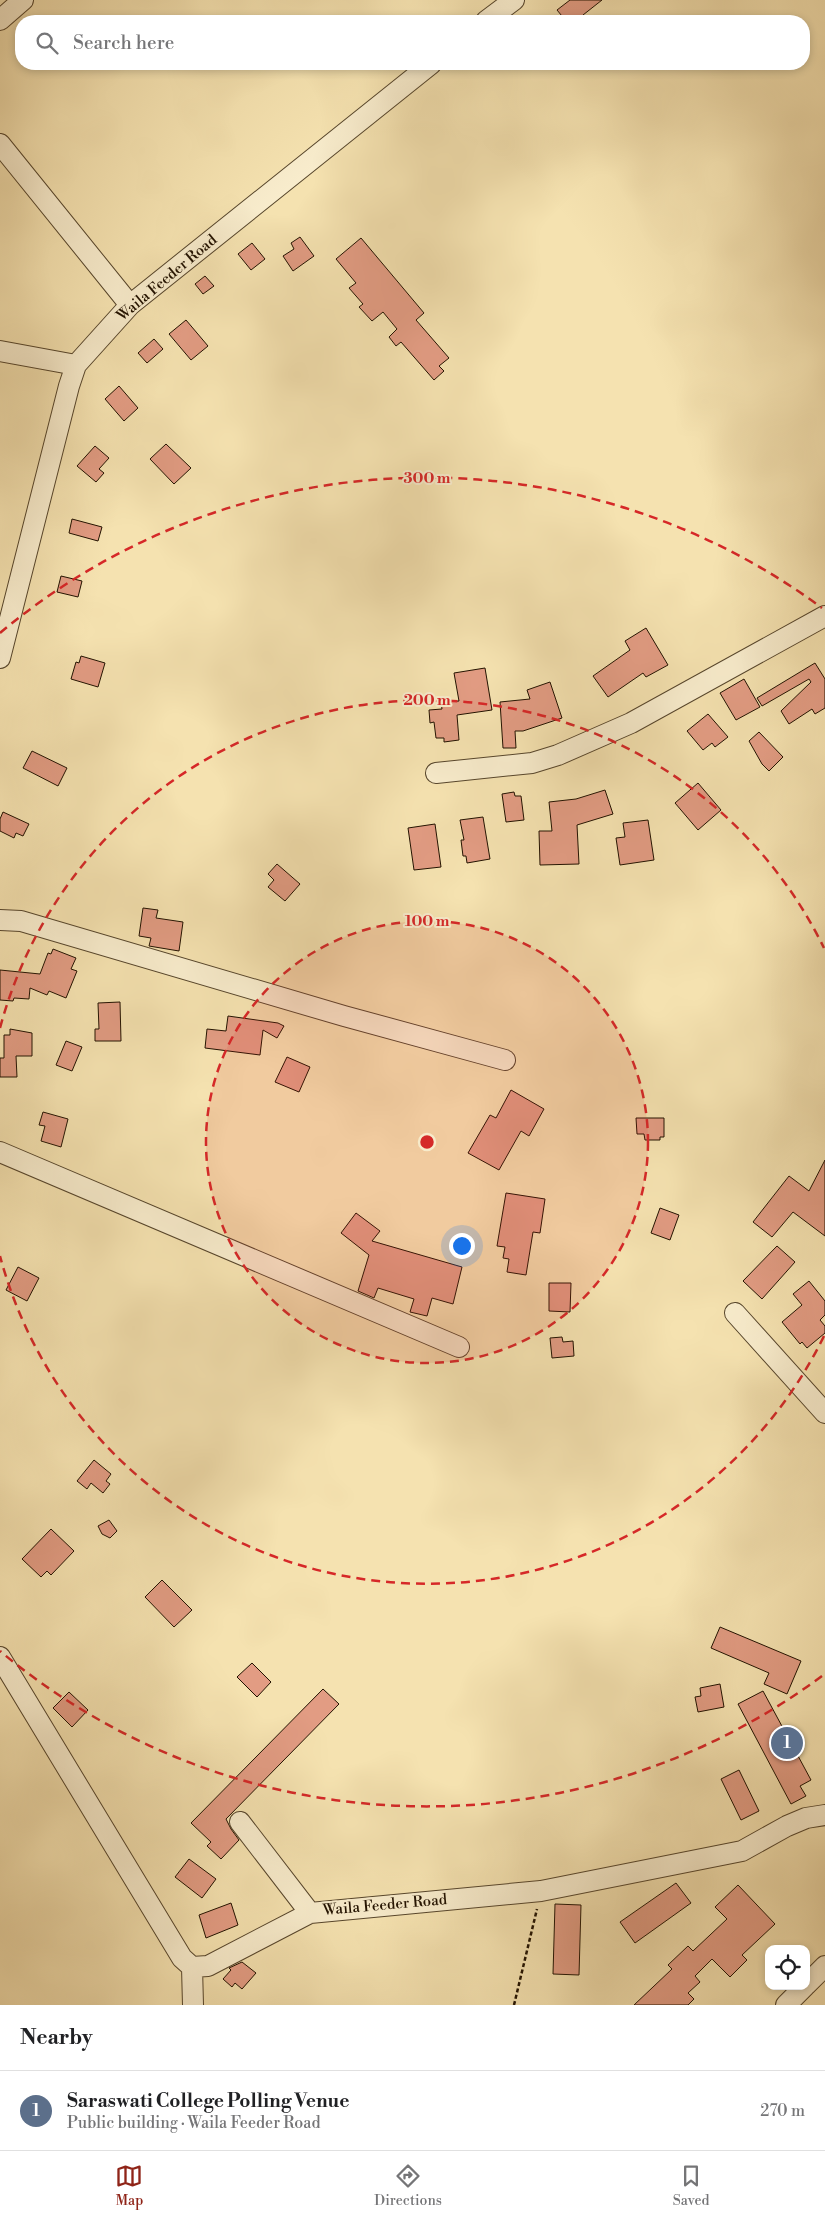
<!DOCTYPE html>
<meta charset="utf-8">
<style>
body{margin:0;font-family:"Libre Bodoni",serif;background:#f2f2f2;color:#202124}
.controls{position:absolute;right:15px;bottom:15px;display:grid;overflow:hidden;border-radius:10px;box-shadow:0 2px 8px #0003}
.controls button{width:45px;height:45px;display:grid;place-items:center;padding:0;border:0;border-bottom:1px solid #e0e0e0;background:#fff;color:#202124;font:25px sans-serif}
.you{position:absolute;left:461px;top:1245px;width:18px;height:18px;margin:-12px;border:4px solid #fff;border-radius:50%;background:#1a73e8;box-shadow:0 0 0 8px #1a73e833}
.badge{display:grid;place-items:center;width:32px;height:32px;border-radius:50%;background:#8f2418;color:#fff;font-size:16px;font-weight:700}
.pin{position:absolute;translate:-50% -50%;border:2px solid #fff;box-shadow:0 1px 5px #0006}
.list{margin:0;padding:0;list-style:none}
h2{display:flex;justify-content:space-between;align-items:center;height:65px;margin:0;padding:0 20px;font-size:21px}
h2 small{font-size:16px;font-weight:400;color:#757577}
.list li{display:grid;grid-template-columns:32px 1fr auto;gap:15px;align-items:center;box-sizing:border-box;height:80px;padding:0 20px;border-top:1px solid #e0e0e0}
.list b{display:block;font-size:19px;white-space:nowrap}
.list p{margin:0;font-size:16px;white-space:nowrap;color:#757577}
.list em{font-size:16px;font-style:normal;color:#757577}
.icon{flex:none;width:28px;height:28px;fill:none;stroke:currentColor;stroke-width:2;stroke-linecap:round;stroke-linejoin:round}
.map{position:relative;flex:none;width:825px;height:2005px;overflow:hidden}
.search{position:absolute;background:#fff;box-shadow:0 2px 8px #0003;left:15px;right:15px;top:15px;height:55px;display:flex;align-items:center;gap:12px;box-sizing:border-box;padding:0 18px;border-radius:20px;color:#757577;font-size:19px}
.sheet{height:145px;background:#fff}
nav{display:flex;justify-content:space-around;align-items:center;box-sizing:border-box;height:70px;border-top:1px solid #e0e0e0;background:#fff;font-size:14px;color:#757577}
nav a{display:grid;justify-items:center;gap:2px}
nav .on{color:#8f2418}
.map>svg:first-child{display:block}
</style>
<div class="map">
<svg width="825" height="2005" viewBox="0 0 825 2005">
<rect width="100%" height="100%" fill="#f5e2b0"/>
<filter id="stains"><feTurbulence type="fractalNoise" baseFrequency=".004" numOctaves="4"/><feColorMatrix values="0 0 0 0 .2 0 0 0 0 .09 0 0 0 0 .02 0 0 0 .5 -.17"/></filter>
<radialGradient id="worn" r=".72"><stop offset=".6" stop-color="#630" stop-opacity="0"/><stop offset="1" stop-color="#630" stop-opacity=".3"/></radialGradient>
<!-- building -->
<path fill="#e29c83" stroke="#221200" d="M570,0H602L583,15L589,21H566L557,10Z
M300,237L314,256L293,271L283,256L294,249L291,243Z
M361,238L424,313L416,320L449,358L439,366L444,371L434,380L401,342L396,346L389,337L397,329L383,312L372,321L359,307L363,304L349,288L356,283L336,259Z
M252,243L265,259L251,270L238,254Z
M205,276L214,286L203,294L195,284Z
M186,320L208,346L191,360L169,334Z
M154,339L163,349L147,363L138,353Z
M119,386L138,408L124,421L105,399Z
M166,444L191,468L174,484L150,459Z
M95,446L109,458L99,469L104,473L96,482L77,466Z
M72,519L102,527L98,541L69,533Z
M61,576L82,581L78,597L57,592Z
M646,628L668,665L646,677L643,673L608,697L593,676L630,650L625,641Z
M81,656L105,663L98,687L71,679L76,662L79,663Z
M815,663L825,679V708L815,714L812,709L789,724L781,711L811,682L809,679L762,706L757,698Z
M485,668L492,710L457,715L459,740L444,742V738H436L434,722L430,723L429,710L442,709L441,702L459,701L454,673Z
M744,679L760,707L736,720L720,693Z
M550,682L562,718L523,731H515L516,748H503L500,702L530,699L527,690Z
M708,714L728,737L715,747L712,743L703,750L687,731Z
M759,732L783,757L769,771L762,764L749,741Z
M32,751L67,768L58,786L23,768Z
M698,783L721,810L698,830L675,803Z
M605,790L613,814L577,825L579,864L540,865L539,831H552L549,802L576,799Z
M514,792L515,796H521L524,820L506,822L502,794Z
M3,812L29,824L23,836L16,833L14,838L0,831V819Z
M483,817L490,859L467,863L466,856H463L461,840H464L460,820Z
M648,820L654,860L620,865L616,838L625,837L623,823Z
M435,824L441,867L414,870L408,828Z
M277,864L300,884L285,901L268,887L274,880L268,874Z
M143,908L158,910L156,918L183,922L179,951L149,946L151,938L139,936Z
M53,949L76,958L71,969L77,971L66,998L49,991L47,995L30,988L29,999L14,998L13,1001L0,1000V970L40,974L48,953L51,954Z
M120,1002L121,1041H95V1029H99L98,1003Z
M228,1016L278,1023L284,1026L277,1038L263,1030L260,1055L205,1048L207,1029L226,1031Z
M10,1029L32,1033V1056H16L17,1077H0V1058H4V1035H10Z
M66,1041L82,1047L72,1071L56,1065Z
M287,1057L310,1067L299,1092L275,1082Z
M511,1090L544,1109L529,1136L521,1131L499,1170L468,1153L490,1115L496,1118Z
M43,1112L68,1119L61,1147L41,1141L45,1126L39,1125Z
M636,1118H664V1137H660V1140H645L644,1134H637Z
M825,1160V1236L793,1212L772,1237L753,1222L789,1176L809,1191Z
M506,1193L545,1199L540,1233L533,1232L526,1275L507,1272L509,1259L503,1258L505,1247L497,1246Z
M660,1208L679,1215L670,1240L651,1233Z
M356,1213L380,1231L372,1241L462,1267L453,1304L432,1298L427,1316L410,1312L414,1299L378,1288L374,1298L358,1291L369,1255L341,1233Z
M777,1246L795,1262L762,1299L743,1281Z
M18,1267L39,1278L27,1301L6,1290Z
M809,1281L825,1301V1315L820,1320L825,1326V1333L807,1348L802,1342L800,1344L782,1322L802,1305L793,1294Z
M549,1283H571L570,1312L549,1311Z
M562,1337L563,1342L573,1341L574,1356L552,1358L550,1338Z
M94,1460L111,1474L106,1481L110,1484L103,1493L91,1483L87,1489L77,1481Z
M109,1520L117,1531L110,1538L102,1534L98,1526Z
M51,1529L74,1551L51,1575L47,1571L41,1577L22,1559Z
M162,1580L192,1610L174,1627L145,1597Z
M720,1627L801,1661L787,1694L764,1684L769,1673L711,1648Z
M252,1663L271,1682L257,1697L237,1677Z
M720,1684L724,1707L698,1712L695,1697L701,1696L700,1688Z
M323,1689L339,1704L226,1819L231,1829L239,1840L221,1859L207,1846L211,1842L191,1823Z
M763,1691L811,1780L800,1786L806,1796L791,1804L738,1704Z
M69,1692L88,1710L72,1727L53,1708Z
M739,1770L759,1811L741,1820L721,1779Z
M189,1859L216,1879L202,1898L175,1877Z
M676,1883L691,1903L635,1943L620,1922Z
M738,1885L775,1924L742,1955L747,1960L730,1977L712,1959L695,1976L700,1982L688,1993L694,1999L688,2005H634L672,1969L668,1965L688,1946L693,1951L727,1919L715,1907Z
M231,1903L238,1925L206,1938L199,1915Z
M555,1904L581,1905L579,1975L553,1974Z
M242,1962L256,1973L242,1989L235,1983L232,1987L223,1979L231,1970L229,1968Z"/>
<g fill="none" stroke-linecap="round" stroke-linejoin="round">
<defs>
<path id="minor" d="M0,20L23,0
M486,21L514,0
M0,144L130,305
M0,351L76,365
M0,658L69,386L76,365L130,305L431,64
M436,773L532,763L558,755L631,723L825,616
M0,920L21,921L344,1016L505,1060
M0,1152L459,1347
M735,1313L825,1413
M0,1657L182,1958L192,1967L208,1966L310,1913L541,1891L742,1851L787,1826L806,1818L825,1815
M240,1822L310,1913
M192,1967L193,2005
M806,1985L825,1966
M786,2005L805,1986"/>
</defs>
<!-- minor casing -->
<use href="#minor" stroke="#57462c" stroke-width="22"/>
<!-- path -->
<path stroke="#221200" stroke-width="2.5" stroke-dasharray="4 2.5" stroke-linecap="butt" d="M514,2005L537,1909"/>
<!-- minor -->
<use href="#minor" stroke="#f8eccc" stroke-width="20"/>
</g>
<!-- distance rings -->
<circle cx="427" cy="1142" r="221" fill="#d62828" fill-opacity=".12"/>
<g fill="none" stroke="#d62828" stroke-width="2.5" stroke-dasharray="9 6">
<circle cx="427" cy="1142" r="221"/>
<path d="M824 1336A442 442 0 0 1 0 1256M0 1028A442 442 0 0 1 824 948"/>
<path d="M822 1676A664 664 0 0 1 0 1651M0 633A664 664 0 0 1 822 608"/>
</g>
<g text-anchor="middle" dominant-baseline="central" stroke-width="4" stroke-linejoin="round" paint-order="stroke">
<!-- street labels -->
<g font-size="15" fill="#221200" stroke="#f8eccc">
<text transform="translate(167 278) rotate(-40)">Waila Feeder Road</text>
<text transform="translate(385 1905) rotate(-5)">Waila Feeder Road</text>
</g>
</g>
<circle cx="427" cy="1142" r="8" fill="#d62828" stroke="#f8eccc" stroke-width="2.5"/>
<g font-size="15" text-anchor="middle" font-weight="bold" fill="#d62828" stroke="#f8eccc" stroke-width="4" stroke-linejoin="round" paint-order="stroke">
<text x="427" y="483">300 m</text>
<text x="427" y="705">200 m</text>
<text x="427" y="926">100 m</text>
</g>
<rect width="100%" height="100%" filter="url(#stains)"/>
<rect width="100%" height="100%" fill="url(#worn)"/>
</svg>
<div class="controls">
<button><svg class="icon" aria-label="locate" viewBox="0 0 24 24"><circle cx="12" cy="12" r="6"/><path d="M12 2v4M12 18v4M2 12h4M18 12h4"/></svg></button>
</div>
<div class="you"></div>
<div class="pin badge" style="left:787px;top:1743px;background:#5c6f8a">1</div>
<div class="search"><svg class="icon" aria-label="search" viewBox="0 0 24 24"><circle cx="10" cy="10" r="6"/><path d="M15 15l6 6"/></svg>Search here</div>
</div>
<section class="sheet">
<h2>Nearby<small></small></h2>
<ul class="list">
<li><span class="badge" style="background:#5c6f8a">1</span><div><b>Saraswati College Polling Venue</b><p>Public building · Waila Feeder Road</p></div><em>270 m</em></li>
</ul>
</section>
<nav>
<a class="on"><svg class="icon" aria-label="map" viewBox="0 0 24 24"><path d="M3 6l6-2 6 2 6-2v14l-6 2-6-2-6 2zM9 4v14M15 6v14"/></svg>Map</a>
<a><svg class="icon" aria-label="directions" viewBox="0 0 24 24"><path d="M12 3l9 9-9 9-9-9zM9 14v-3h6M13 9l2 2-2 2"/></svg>Directions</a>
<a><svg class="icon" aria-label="saved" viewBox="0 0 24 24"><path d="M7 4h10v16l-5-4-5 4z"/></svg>Saved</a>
</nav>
